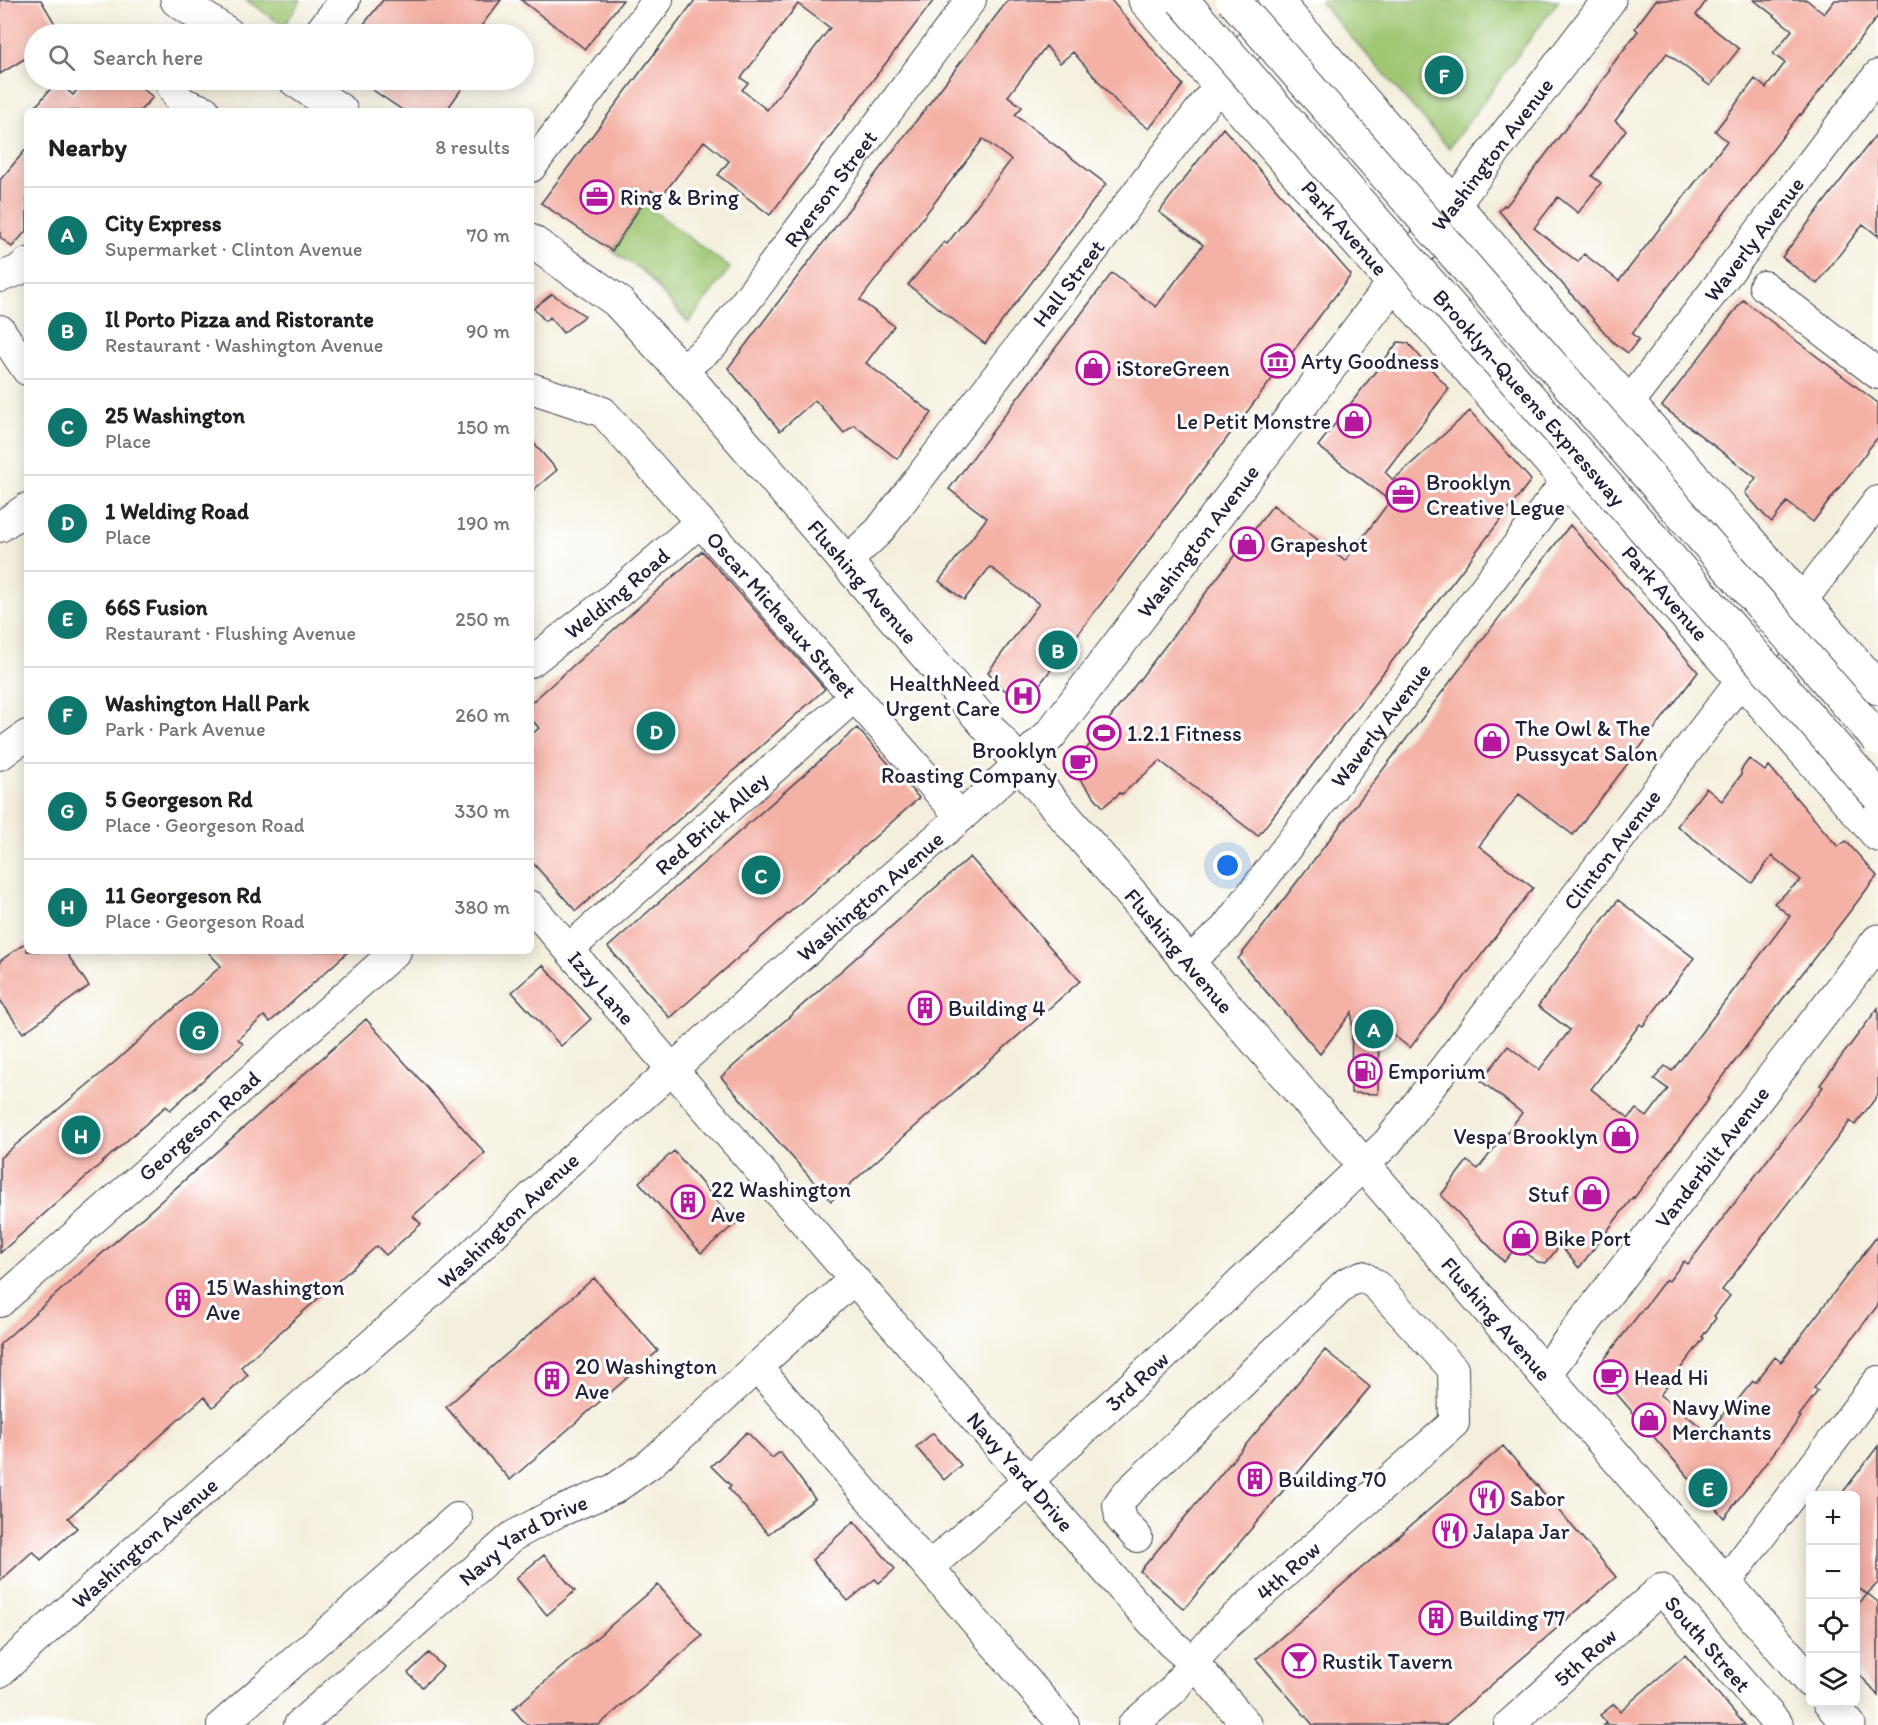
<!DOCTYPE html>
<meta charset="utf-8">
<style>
body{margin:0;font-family:Itim,sans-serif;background:#f6f6f6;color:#202124}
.controls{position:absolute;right:18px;bottom:18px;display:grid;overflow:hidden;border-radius:9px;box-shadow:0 3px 15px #0003}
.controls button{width:54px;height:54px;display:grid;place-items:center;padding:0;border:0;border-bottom:2px solid #e0e0e0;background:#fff;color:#202124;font:30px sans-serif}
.you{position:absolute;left:1228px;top:866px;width:21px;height:21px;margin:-15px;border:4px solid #fff;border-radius:50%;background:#1a73e8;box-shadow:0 0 0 9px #1a73e833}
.badge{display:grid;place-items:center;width:39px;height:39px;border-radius:50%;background:#0f766e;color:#fff;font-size:20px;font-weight:700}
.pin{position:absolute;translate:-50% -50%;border:3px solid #fff;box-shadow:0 2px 6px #0006}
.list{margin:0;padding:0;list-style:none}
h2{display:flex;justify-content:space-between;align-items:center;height:78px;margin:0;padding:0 24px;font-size:26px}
h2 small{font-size:20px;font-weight:400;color:#757577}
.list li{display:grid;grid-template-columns:39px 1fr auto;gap:18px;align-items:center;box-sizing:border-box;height:96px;padding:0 24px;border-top:2px solid #e0e0e0}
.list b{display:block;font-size:22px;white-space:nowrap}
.list p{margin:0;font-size:20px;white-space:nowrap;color:#757577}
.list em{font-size:20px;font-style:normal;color:#757577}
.icon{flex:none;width:33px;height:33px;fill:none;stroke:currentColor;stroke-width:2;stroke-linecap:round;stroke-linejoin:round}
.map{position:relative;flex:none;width:1878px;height:1725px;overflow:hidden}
.search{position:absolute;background:#fff;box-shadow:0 3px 15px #0003;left:24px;top:24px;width:510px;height:66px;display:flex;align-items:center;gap:15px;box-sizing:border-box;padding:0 21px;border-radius:33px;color:#757577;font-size:22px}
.panel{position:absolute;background:#fff;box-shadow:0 3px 15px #0003;left:24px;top:108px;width:510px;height:846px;border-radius:9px}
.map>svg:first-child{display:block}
</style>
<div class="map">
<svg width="1878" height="1725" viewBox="0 0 1878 1725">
<rect width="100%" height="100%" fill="#fff"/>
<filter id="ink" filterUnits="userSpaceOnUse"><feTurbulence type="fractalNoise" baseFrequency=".0167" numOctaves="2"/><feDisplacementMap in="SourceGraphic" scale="12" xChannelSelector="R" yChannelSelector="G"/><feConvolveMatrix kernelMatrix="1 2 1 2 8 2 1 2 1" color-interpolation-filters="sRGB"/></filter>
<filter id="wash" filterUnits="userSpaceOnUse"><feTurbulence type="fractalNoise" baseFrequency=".008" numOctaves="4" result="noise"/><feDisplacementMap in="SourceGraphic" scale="24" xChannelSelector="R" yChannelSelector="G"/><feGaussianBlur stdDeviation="1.35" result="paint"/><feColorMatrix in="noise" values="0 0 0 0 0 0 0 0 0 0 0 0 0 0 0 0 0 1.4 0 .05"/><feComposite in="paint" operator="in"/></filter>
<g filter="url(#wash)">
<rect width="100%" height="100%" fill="#f4efdd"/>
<!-- green -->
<path fill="#9fc773" stroke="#607457" stroke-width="1.5" d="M246,0H301L284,26Z
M1323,0H1559L1449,148L1321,3Z
M643,203L730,268L688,323L644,272L612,251Z"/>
<g id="blocks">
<!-- building -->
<path fill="#f4b1a6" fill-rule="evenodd" d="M0,0H41L61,34H34V53L0,74Z
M383,0H501L475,34H356Z
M521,0H623L585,49Z
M695,0H934L770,215L718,175L729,161L704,141L661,197L651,190L612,251L541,203ZM798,4L830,28L767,110L742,90L748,83L741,78Z
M1008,0H1111L1183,85L1149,129L1120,106L1073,52L1060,63L1046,46L1008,96L1022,107L1015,115L1106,184L985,344L908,285L944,242L947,244L1011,160L983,139L860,300L894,326L866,363L932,413L897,459L854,425L844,433L815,400L780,431L728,368Z
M1656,0H1707L1696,15L1739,49L1710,86L1667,53L1615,121L1626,130L1592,176L1601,183L1578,213L1558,197L1534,228L1578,262L1584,254L1619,281L1727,141L1715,131L1755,79L1766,88L1785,63L1773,54L1792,30L1754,0H1807L1824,14L1835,0H1878V16L1801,115L1800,114L1632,334L1639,339L1628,353L1613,342L1499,211L1504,205L1506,206L1518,191L1610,70L1609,69L1638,31L1635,28Z
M85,80H132L153,97L140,111H32L57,81L73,95Z
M358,80H468L446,111H404Z
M1223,128L1351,275L1024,705L1001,687L988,672L1039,604L990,567L964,600L939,581L987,518L949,489L1112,273L1156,307L1203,245L1159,212Z
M1878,132V236L1863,224L1817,284L1782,257Z
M27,148V230L12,247L0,237V180Z
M552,294L585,316L563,333L550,317L545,321L534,308Z
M1743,300L1878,403V437L1813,522L1787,502L1772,522L1765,516L1745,493L1756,478L1662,406Z
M1398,342L1408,343L1449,389L1385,472L1393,480L1470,411L1531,480L1258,836L1160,761L1122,794L1120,793L1103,807L1071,769L1273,505L1345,561L1390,501L1318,446Z
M531,440L557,470L531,492Z
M1570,525L1698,672L1573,835L1519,794L1479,846L1533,888L1410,1048L1379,1024L1378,1094L1351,1093L1352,1012L1320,1054L1238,959Z
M702,551L825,689L576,911L531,861V735L539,728L531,719V703Z
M857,728L919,798L670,1018L608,947Z
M1749,759L1765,771L1769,766L1838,847L1846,841L1877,876L1732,1065L1707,1098L1709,1099L1647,1181L1634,1198L1633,1197L1579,1268L1560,1245L1546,1263L1538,1262L1525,1253L1524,1255L1515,1248L1504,1262L1441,1195L1467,1161L1478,1169L1522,1113L1481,1081L1508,1046L1539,1070L1570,1030L1538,1006L1618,900L1694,958L1643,1026L1640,1024L1591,1089L1629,1118L1636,1109L1647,1117L1668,1089L1654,1079L1665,1066L1672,1071L1790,916L1774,903L1801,880L1772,856L1752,883L1677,826L1706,788L1722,801L1741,775V770Z
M970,857L1080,981L831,1201L721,1077Z
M27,942V951H65L89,986L23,1033L0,1000V961Z
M207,951H349L270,1022L264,1016L238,1039L243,1044L170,1110L166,1106L0,1253V1158L116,1061L221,966Z
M543,965L591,1019L561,1046L512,992Z
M1878,1008V1095L1855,1125L1850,1121L1722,1290L1730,1296L1714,1316L1716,1318L1702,1337L1704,1338L1660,1395L1709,1433L1734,1400L1736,1402L1753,1381L1756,1382L1775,1357L1781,1362L1878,1235V1305L1814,1388L1818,1391L1799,1416L1801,1417L1724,1518L1596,1370L1666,1279L1669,1281L1684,1261L1688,1264L1823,1087L1820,1085Z
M366,1019L485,1153L413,1216L421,1224L386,1255L377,1246L241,1367L248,1375L213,1407L204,1397L68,1518L77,1528L41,1560L33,1551L0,1581V1344Z
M674,1151L736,1223L701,1253L639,1182Z
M594,1278L658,1351L510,1480L446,1407Z
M1325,1350L1370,1387L1184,1609L1140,1571Z
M747,1432L772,1458L780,1452L815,1499L768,1534L728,1488L731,1486L711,1466Z
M933,1433L961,1465L944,1480L916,1447Z
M1503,1446L1616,1577L1445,1725H1313L1256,1659Z
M1878,1446V1583L1867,1594L1856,1587V1496H1840Z
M854,1521L895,1569L879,1583L875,1579L848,1601L812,1560Z
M544,1555L575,1591L547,1615L516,1578Z
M658,1585L702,1636L599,1725H527L513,1709Z
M1868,1594L1878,1602V1696L1856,1670V1606Z
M429,1653L443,1667L422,1687L408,1673Z
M1685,1655L1745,1725H1604L1607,1723L1600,1715L1614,1704L1620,1711Z"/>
</g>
</g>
<g filter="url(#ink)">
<use href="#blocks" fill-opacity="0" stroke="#424153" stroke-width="1.5"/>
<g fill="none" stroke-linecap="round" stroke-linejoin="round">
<defs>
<g id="minor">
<path d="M318,34L345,0"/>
<path d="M168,80L181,102L205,111"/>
<path d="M531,167L658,0"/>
<path d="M0,277L17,271L27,263"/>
<path d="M1764,286L1878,374"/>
<path d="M0,330L27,370"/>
<path id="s1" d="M681,370L713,345L971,0"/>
<path id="s2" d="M531,388L603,412L961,817"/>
<path id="s3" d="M1629,403L1878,75"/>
<path d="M0,527L27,508"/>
<path id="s4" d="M846,562L879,531L1274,13"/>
<path id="s5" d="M531,662L609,601L700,522"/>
<path d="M0,755L27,735"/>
<path id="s6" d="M531,906L1117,1583L1171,1643L1193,1662L1247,1725"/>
<path id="s7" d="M569,949L854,697"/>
<path id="s8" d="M1188,962L1224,930L1567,480"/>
<path id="s9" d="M0,1302L396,951"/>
<path d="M757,1367L1064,1725"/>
<path id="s10" d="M929,1567L1029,1480L1163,1357L1388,1142L1878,501"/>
<path d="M1726,1582L1878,1381"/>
<path id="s11" d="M0,1672L117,1566L452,1274L553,1176L742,1007L961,817L1020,763"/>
<path d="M222,1725L457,1518"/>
<path id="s12" d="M299,1725L513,1536L556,1513L614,1489L650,1464L854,1279"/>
<path id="s13" d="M1133,1725L1173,1690L1193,1662L1224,1627L1454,1423L1453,1369L1377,1286L1362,1276L1346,1283L1125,1495L1118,1505L1120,1518L1137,1537"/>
<path id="s14" d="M1509,1725L1661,1589L1778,1725"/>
</g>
<g id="major">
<path d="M177,0L228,34"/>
<path id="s15" d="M1145,0L1878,835"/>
<path d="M1275,0L1878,688"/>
<path d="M295,80L341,111"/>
<path id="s16" d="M531,241L617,301L681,370L1159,926L1188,962L1810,1681"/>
<path id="s17" d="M1020,763L1050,735L1609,0"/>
<path id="s18" d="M1545,1373L1878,941"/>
<path d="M1829,1702L1849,1725"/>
</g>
</defs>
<!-- minor casing -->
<use href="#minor" stroke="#424153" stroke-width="32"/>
<!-- major casing -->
<use href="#major" stroke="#424153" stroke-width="35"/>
<!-- minor -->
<use href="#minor" stroke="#fff" stroke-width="30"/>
<!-- major -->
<use href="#major" stroke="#fff" stroke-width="33"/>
<defs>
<g id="highway-bridge">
<path id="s19" d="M1182,0L1878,796"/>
<path d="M1233,0L1878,739"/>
</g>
</defs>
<!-- highway-bridge casing -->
<use href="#highway-bridge" stroke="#424153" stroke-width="35" stroke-linecap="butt"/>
<!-- highway-bridge -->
<use href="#highway-bridge" stroke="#fff" stroke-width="33"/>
</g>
</g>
<!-- icons -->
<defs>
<symbol id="office-ring" viewBox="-11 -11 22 22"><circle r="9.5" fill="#fff" stroke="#b5179e" stroke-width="1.5"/><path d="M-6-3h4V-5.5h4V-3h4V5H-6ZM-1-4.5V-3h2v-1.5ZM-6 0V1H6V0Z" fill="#b5179e"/></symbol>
<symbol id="museum-ring" viewBox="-11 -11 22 22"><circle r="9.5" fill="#fff" stroke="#b5179e" stroke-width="1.5"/><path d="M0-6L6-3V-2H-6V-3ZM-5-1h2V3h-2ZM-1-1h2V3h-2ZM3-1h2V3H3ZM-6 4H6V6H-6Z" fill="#b5179e"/></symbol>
<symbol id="shop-ring" viewBox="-11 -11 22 22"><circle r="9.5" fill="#fff" stroke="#b5179e" stroke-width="1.5"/><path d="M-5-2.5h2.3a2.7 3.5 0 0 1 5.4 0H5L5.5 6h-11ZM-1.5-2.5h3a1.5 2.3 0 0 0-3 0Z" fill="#b5179e"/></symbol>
<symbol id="hospital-ring" viewBox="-11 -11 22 22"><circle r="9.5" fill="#fff" stroke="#b5179e" stroke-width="1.5"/><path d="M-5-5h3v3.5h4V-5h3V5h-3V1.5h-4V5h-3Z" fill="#b5179e"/></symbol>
<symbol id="stadium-ring" viewBox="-11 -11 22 22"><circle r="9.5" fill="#fff" stroke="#b5179e" stroke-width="1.5"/><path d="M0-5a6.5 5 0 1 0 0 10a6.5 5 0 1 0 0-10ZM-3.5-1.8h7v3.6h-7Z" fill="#b5179e"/></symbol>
<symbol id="cafe-ring" viewBox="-11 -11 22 22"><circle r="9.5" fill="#fff" stroke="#b5179e" stroke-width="1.5"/><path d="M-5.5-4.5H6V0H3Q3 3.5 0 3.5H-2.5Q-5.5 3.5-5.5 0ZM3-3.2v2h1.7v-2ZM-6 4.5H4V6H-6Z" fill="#b5179e"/></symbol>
<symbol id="building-ring" viewBox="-11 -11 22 22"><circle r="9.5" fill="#fff" stroke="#b5179e" stroke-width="1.5"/><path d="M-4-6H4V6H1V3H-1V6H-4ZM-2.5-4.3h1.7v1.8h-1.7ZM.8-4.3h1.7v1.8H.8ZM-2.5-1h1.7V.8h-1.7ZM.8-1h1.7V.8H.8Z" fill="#b5179e"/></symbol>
<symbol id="fuel-ring" viewBox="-11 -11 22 22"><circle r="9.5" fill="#fff" stroke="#b5179e" stroke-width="1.5"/><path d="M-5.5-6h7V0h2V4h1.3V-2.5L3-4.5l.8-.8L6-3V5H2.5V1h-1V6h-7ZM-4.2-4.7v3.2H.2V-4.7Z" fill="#b5179e"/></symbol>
<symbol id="restaurant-ring" viewBox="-11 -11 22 22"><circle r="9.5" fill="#fff" stroke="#b5179e" stroke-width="1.5"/><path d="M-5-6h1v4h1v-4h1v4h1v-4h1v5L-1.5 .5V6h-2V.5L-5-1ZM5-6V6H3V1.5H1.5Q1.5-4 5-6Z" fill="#b5179e"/></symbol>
<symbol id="bar-ring" viewBox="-11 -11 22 22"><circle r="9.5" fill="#fff" stroke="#b5179e" stroke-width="1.5"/><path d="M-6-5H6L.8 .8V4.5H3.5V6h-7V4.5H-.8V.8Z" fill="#b5179e"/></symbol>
</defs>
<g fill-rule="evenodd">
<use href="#office-ring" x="578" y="178" width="38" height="38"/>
<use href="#museum-ring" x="1259" y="342" width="38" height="38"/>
<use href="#shop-ring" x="1074" y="349" width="38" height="38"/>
<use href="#shop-ring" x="1335" y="402" width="38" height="38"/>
<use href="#office-ring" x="1384" y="476" width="38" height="38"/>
<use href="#shop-ring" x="1228" y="525" width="38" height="38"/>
<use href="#hospital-ring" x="1004" y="677" width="38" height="38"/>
<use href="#stadium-ring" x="1085" y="714" width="38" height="38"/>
<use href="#shop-ring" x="1473" y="722" width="38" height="38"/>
<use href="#cafe-ring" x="1061" y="744" width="38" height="38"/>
<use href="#building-ring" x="906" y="989" width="38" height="38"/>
<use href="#fuel-ring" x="1346" y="1052" width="38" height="38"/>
<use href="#shop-ring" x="1602" y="1117" width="38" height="38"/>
<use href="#shop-ring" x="1573" y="1175" width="38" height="38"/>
<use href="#building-ring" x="669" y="1183" width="38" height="38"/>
<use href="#shop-ring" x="1502" y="1219" width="38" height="38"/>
<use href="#building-ring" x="164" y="1281" width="38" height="38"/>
<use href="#cafe-ring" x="1592" y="1358" width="38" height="38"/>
<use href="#building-ring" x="533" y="1360" width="38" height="38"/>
<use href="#shop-ring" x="1630" y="1401" width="38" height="38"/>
<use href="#building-ring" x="1236" y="1460" width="38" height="38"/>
<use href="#restaurant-ring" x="1468" y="1479" width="38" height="38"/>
<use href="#restaurant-ring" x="1431" y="1512" width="38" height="38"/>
<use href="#building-ring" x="1417" y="1599" width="38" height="38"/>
<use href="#bar-ring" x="1280" y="1642" width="38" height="38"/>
</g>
<g text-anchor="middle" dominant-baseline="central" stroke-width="6" stroke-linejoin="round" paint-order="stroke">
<!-- street labels -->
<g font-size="22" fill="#22223b" stroke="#fff">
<text stroke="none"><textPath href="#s17" startOffset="771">Washington Avenue</textPath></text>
<text stroke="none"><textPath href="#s1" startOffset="236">Ryerson Street</textPath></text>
<text stroke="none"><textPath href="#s15" startOffset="303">Park Avenue</textPath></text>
<text stroke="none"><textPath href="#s3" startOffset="206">Waverly Avenue</textPath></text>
<text stroke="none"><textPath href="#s4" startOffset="357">Hall Street</textPath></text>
<text stroke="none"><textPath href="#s19" startOffset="528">Brooklyn-Queens Expressway</textPath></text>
<text stroke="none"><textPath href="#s17" startOffset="285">Washington Avenue</textPath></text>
<text stroke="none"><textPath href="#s16" startOffset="478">Flushing Avenue</textPath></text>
<text stroke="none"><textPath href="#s5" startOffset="110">Welding Road</textPath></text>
<text stroke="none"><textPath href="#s15" startOffset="789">Park Avenue</textPath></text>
<text stroke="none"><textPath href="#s2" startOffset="346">Oscar Micheaux Street</textPath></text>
<text stroke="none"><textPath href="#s8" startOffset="306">Waverly Avenue</textPath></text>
<text stroke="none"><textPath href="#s7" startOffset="190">Red Brick Alley</textPath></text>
<text stroke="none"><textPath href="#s10" startOffset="994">Clinton Avenue</textPath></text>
<text stroke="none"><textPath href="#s11" startOffset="1166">Washington Avenue</textPath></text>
<text stroke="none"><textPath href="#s16" startOffset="964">Flushing Avenue</textPath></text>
<text stroke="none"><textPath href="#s6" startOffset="108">Izzy Lane</textPath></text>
<text stroke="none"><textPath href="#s9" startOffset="266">Georgeson Road</textPath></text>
<text stroke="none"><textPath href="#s18" startOffset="273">Vanderbilt Avenue</textPath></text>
<text stroke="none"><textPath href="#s11" startOffset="680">Washington Avenue</textPath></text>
<text stroke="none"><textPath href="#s16" startOffset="1450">Flushing Avenue</textPath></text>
<text stroke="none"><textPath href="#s10" startOffset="279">3rd Row</textPath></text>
<text stroke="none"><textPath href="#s6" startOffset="748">Navy Yard Drive</textPath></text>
<text stroke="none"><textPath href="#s12" startOffset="292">Navy Yard Drive</textPath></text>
<text stroke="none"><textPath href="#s11" startOffset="194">Washington Avenue</textPath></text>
<text stroke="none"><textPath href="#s13" startOffset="220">4th Row</textPath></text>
<text stroke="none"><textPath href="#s14" startOffset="276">South Street</textPath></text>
<text stroke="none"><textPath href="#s14" startOffset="102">5th Row</textPath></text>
</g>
<!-- poi labels -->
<g font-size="22" fill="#22223b" stroke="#fff" text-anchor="start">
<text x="620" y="197">Ring &amp; Bring</text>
<text x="1301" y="361">Arty Goodness</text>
<text x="1116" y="368">iStoreGreen</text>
<text x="1331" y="421" text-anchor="end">Le Petit Monstre</text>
<text x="1426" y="482">Brooklyn<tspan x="1426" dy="25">Creative Legue</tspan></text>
<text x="1270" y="544">Grapeshot</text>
<text x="1000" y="683" text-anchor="end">HealthNeed<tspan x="1000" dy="25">Urgent Care</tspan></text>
<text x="1515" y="728">The Owl &amp; The<tspan x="1515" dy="25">Pussycat Salon</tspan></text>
<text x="1127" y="733">1.2.1 Fitness</text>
<text x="1057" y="750" text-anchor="end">Brooklyn<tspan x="1057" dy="25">Roasting Company</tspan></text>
<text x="948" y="1008">Building 4</text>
<text x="1388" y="1071">Emporium</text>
<text x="1598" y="1136" text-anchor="end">Vespa Brooklyn</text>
<text x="711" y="1189">22 Washington<tspan x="711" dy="25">Ave</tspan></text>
<text x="1569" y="1194" text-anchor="end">Stuf</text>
<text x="1544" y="1238">Bike Port</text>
<text x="206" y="1287">15 Washington<tspan x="206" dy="25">Ave</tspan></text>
<text x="575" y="1366">20 Washington<tspan x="575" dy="25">Ave</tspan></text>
<text x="1634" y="1377">Head Hi</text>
<text x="1672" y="1407">Navy Wine<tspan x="1672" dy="25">Merchants</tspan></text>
<text x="1278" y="1479">Building 70</text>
<text x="1510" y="1498">Sabor</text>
<text x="1473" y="1531">Jalapa Jar</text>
<text x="1459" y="1618">Building 77</text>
<text x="1322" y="1661">Rustik Tavern</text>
</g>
</g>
</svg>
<div class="controls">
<button>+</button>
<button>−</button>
<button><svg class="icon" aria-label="locate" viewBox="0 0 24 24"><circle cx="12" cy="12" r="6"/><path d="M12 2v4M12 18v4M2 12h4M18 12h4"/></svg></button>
<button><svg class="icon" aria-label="layers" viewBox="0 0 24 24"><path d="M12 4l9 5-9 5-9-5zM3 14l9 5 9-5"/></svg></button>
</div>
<div class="you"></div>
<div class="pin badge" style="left:1374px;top:1029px">A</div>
<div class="pin badge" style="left:1058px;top:650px">B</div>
<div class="pin badge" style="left:761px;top:875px">C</div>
<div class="pin badge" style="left:656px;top:731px">D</div>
<div class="pin badge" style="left:1708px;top:1488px">E</div>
<div class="pin badge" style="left:1444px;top:75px">F</div>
<div class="pin badge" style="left:199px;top:1031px">G</div>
<div class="pin badge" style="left:81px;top:1135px">H</div>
<div class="search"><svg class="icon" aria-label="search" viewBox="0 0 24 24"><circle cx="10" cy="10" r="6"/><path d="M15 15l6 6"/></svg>Search here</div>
<section class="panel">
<h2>Nearby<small>8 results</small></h2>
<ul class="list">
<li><span class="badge">A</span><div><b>City Express</b><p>Supermarket · Clinton Avenue</p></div><em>70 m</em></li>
<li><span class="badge">B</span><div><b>Il Porto Pizza and Ristorante</b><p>Restaurant · Washington Avenue</p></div><em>90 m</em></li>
<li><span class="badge">C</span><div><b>25 Washington</b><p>Place</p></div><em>150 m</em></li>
<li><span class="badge">D</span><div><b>1 Welding Road</b><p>Place</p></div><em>190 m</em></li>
<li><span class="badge">E</span><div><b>66S Fusion</b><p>Restaurant · Flushing Avenue</p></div><em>250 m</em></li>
<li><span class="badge">F</span><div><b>Washington Hall Park</b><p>Park · Park Avenue</p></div><em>260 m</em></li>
<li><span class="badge">G</span><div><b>5 Georgeson Rd</b><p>Place · Georgeson Road</p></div><em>330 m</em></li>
<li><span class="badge">H</span><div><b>11 Georgeson Rd</b><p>Place · Georgeson Road</p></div><em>380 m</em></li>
</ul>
</section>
</div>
